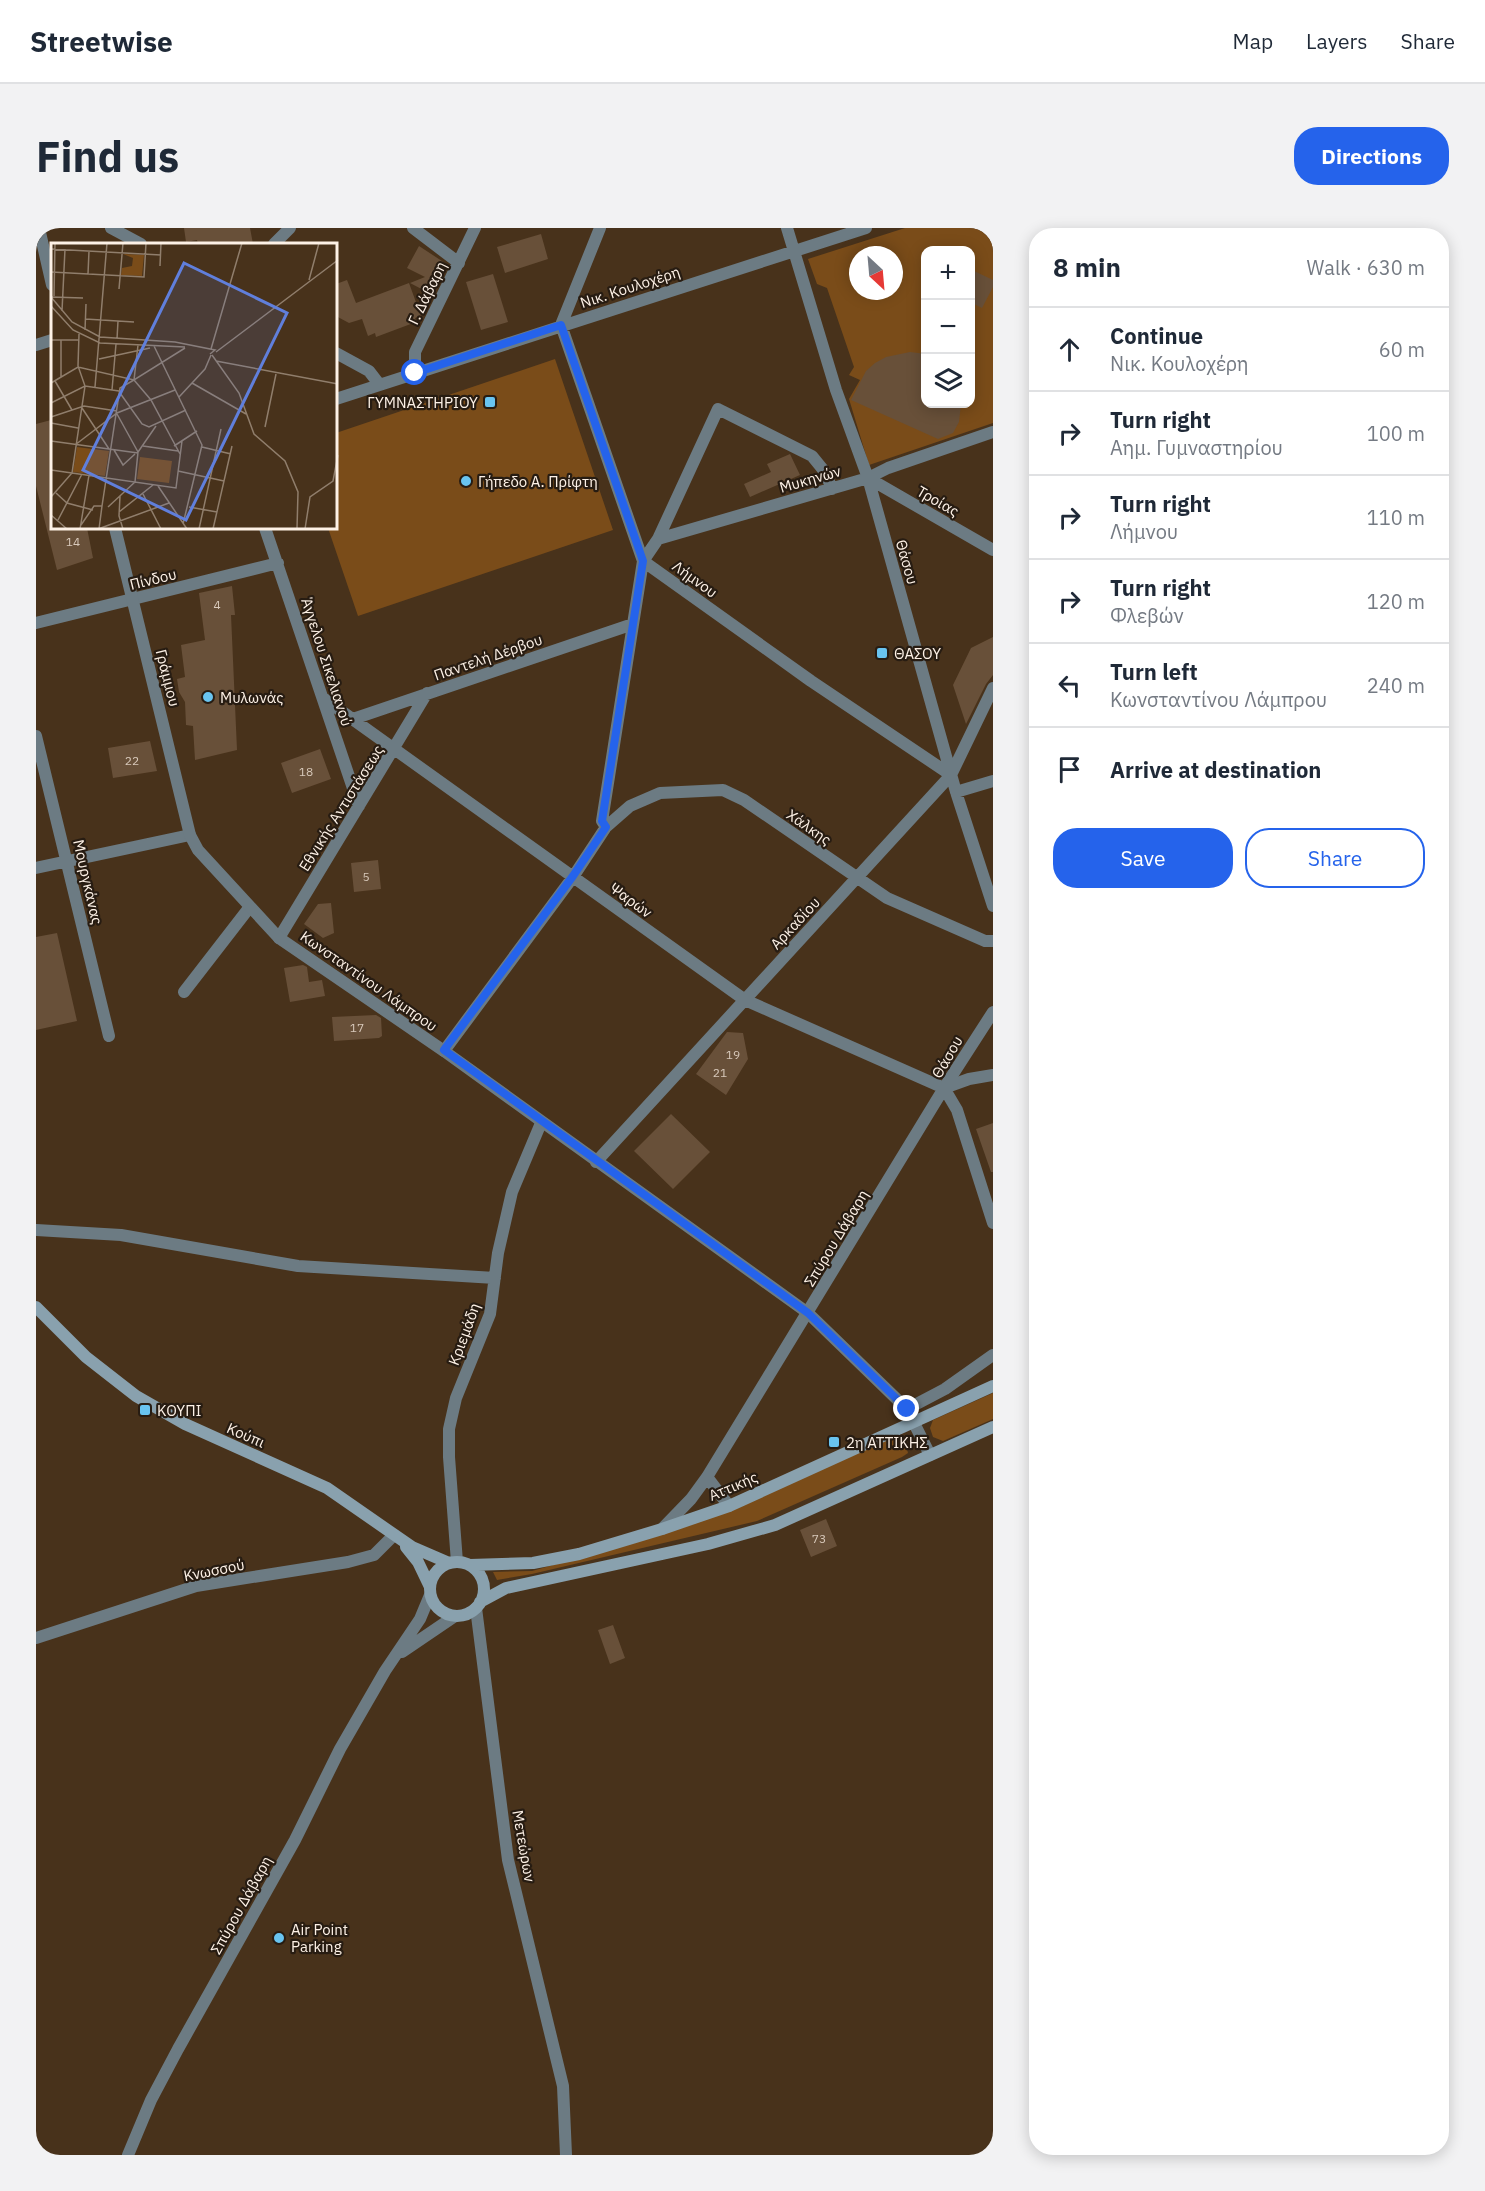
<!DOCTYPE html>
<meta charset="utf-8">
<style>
body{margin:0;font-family:"IBM Plex Sans",sans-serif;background:#f2f2f3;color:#1f2937}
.controls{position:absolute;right:18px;top:18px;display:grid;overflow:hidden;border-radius:12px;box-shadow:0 3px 15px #0003}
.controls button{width:54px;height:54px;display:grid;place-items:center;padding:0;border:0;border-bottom:2px solid #e0e1e3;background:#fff;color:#1f2937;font:30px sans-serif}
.compass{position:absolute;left:813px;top:18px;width:54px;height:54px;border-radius:50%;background:#fff;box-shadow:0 3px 15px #0003;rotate:154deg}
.stop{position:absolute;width:18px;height:18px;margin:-14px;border:4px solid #2563eb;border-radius:50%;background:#fff}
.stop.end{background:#2563eb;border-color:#fff;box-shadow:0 2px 6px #0008}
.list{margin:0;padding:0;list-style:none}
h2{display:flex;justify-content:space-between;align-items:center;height:78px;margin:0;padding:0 24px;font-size:26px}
h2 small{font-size:20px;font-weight:400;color:#747a83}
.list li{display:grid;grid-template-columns:39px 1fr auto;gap:18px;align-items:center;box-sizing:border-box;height:84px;padding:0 24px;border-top:2px solid #e0e1e3}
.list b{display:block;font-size:22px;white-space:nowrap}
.list p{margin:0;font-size:20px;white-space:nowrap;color:#747a83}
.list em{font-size:20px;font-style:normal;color:#747a83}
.actions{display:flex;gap:12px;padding:18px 24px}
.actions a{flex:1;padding:14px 0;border:2px solid #2563eb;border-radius:24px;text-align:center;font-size:21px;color:#2563eb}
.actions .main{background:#2563eb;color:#fff}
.icon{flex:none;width:33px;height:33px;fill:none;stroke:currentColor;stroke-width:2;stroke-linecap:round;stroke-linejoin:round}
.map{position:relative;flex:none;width:957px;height:1927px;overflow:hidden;border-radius:24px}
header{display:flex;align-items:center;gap:36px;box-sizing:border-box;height:84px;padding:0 30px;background:#fff;border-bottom:2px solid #e0e1e3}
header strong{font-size:28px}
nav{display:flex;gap:33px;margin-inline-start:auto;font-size:21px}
.intro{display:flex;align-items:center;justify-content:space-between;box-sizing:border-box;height:144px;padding:0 36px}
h1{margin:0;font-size:42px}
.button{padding:15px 27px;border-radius:24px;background:#2563eb;color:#fff;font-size:21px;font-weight:700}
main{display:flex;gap:36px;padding:0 36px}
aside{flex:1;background:#fff;border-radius:24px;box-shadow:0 3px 15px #0003}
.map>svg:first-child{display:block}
</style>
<header>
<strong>Streetwise</strong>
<nav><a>Map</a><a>Layers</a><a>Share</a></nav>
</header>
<div class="intro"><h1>Find us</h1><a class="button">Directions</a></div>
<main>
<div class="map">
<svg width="957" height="1927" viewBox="0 0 957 1927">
<rect width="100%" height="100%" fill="#48321b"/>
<!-- green -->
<path fill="#7a4c19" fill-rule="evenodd" d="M869,0H957V195L833,237L813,171L824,152L813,147L818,139L791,60L781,56L772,31ZM890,22H934V176H890ZM822,27H858V63H822Z
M519,131L577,302L322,388L292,300H300V205Z
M957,1165V1191L907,1213L897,1209L894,1200L897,1192Z
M860,1207L868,1210L872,1225L866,1229L721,1293L496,1346L461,1352L457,1344L496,1343L605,1312Z"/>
<!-- building -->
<path fill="#685039" d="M148,0H214L217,16H162L161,12L150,14Z
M505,6L512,31L469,45L461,19Z
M383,18L412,37L397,67L374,55L389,49L371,40Z
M934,41L957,52V59L946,80L936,75L934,79Z
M457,46L472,94L445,102L430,54Z
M311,52L320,75L373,55L385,88L379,90L380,94L340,109L339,105L332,108L326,91L313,95L300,88V56Z
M874,124L890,126V176H925L923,194L917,205L902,211L815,172L830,143L839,135L850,129Z
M15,192L16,300H51L57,330L21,342L0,258V196Z
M754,226L764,247L714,269L708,256L735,244L731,236Z
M196,358L199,387H195L201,522L159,532L157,498L150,497L149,474L143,464L141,451L149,449L145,417L169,412L163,365Z
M957,409V447L950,456L930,496L917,457L935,420Z
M114,513L121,543L77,550L72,520Z
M284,521L295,551L256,565L245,535Z
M342,632L345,661L318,664L315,635Z
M295,675L298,705L287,710L268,696L282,676Z
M21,705L41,793L0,802V709Z
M267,737L271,739L273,754L286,752L289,768L254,774L248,740Z
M340,787L345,790L346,808L343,810L298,813L296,789Z
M691,804L707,805L712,831L690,867L660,846Z
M635,886L674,924L637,961L598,923Z
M957,895V944H955L940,901Z
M790,1291L801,1318L775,1329L764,1302Z
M577,1397L589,1430L574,1436L562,1402Z"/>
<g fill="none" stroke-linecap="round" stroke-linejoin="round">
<!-- minor -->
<path stroke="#6c7b83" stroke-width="12" d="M75,0L105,16
M377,0L423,35
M564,0L525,97L607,333
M751,0L800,162L832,250L920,564L957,678
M238,16L254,0
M0,117L16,112
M300,125L333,143L343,156
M379,145V124L439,0
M300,171L830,0
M832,250L957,322
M229,300L323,578
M622,311L682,181L776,228L789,244L796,261
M607,333L775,453L915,547
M0,395L242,335
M287,470L709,772L908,860
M317,491L597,396
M0,508L73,808
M920,564L957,553
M570,599L566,593L607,333L622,311L832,250L852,240L957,204
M0,640L154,607
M243,710L391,465
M148,764L213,680
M957,784L908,860L921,882L957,995
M408,823L537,649L570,599L594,578L624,565L687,562L708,572L851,670L949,713H957
M560,934L915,547L957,460
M0,1002L85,1007L262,1038L459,1050
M871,1181L909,1161L957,1127
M671,1249L693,1278
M626,1301L655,1271L671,1249L908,860L933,851L957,847
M421,1334L413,1229V1201L420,1170L454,1086L462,1025L476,964L505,895
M440,1380L472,1632L527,1858L530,1927
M0,1410L160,1358L312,1334L338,1327L358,1307"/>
<!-- tertiary -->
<path stroke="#6c7b83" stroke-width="12" d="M3,0L16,57
M79,300L154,607L162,622L243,710L408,823L772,1085L871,1181L894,1227
M366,1424L419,1388
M92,1927L115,1872L142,1821L259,1612L304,1521L349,1443L384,1391L394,1367"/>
<!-- secondary -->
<path stroke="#89a1ae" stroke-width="12" d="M0,1079L50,1129L100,1168L149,1196L291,1260L376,1319L413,1335
M370,1319L382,1334L394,1359
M394 1361a27 27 0 1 1 54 0a27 27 0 1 1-54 0Z
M434,1337L497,1335L543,1326L626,1301L693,1278L957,1158
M444,1374L470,1360L672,1316L739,1297L957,1199"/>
</g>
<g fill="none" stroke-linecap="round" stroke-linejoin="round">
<!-- route -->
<path stroke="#2563eb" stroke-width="8" d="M379,145L525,97L607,333L566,593L570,599L537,648L408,822L772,1085L871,1181"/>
</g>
<!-- markers -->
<g fill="#69c4f0" stroke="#271c12" stroke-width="2">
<rect x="448" y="168" width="12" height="12" rx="3"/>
<circle cx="430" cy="253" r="6"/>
<rect x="840" y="419" width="12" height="12" rx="3"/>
<circle cx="172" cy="469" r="6"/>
<rect x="103" y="1176" width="12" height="12" rx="3"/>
<rect x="792" y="1208" width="12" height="12" rx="3"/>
<circle cx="243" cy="1710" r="6"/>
</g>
<g text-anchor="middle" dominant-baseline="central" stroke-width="4.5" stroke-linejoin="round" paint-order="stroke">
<!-- number labels -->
<g font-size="12" fill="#d8c9bb">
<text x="37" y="313">14</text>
<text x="181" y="376">4</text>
<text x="96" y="532">22</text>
<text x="270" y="543">18</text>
<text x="330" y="648">5</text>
<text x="321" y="799">17</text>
<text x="697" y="826">19</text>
<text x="684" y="844">21</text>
<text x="783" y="1310">73</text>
</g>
<!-- street labels -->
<g font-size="15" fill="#fdf1e6" stroke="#271c12">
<text transform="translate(594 59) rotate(-18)">Νικ. Κουλοχέρη</text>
<text transform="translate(391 65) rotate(-64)">Γ. Δάβαρη</text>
<text transform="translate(774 251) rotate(-16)">Μυκηνών</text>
<text transform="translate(902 273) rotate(30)">Τροίας</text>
<text transform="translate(871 334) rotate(74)">Θάσου</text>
<text transform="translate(117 351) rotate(-14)">Πίνδου</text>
<text transform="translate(659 351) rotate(36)">Λήμνου</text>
<text transform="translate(452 429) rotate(-19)">Παντελή Δέρβου</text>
<text transform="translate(291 434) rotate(72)">Άγγελου Σικελιανού</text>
<text transform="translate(132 450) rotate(76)">Γράμμου</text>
<text transform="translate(305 580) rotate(-58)">Εθνικής Αντιστάσεως</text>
<text transform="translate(773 599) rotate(35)">Χάλκης</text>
<text transform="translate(52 654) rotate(77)">Μουργκάνας</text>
<text transform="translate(595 672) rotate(36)">Ψαρών</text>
<text transform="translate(759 695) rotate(-47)">Αρκαδίου</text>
<text transform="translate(333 753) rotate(35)">Κωνσταντίνου Λάμπρου</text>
<text transform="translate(911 829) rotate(-60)">Θάσου</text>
<text transform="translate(800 1010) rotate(-59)">Σπύρου Δάβαρη</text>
<text transform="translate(428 1106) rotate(-70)">Κριεμάδη</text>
<text transform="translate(210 1207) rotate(24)">Κούπι</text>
<text transform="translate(697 1258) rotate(-23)">Αττικής</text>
<text transform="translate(178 1342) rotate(-11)">Κνωσσού</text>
<text transform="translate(488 1618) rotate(80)">Μετεώρων</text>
<text transform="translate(205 1677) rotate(-61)">Σπύρου Δάβαρη</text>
</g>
<!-- poi labels -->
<g font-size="15" fill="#fdf1e6" stroke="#271c12" text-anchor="start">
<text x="442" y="174" text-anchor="end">ΓΥΜΝΑΣΤΗΡΙΟΥ</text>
<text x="442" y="253">Γήπεδο Α. Πρίφτη</text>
<text x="858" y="425">ΘΑΣΟΥ</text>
<text x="184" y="469">Μυλωνάς</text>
<text x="121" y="1182">ΚΟΥΠΙ</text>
<text x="810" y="1214">2η ΑΤΤΙΚΗΣ</text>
<text x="255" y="1701">Air Point<tspan x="255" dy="17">Parking</tspan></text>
</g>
</g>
<!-- overview -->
<g transform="translate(15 15)">
<rect width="286" height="286" fill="#48321b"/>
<path d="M72,11L93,12L91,33L70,32L71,25L81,23L82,15ZM26,204L58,208L54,233L22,229ZM89,214L121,218L118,240L86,236Z" fill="#7a4c19"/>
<path fill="none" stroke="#907e6c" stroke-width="1.5" d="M0,6L110,12M109,23L110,0M0,29L93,34L95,0M37,31L38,8M258,37L268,0M68,46L72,0M3,53L4,0M0,54L32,55M0,54L21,79L49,94L124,99L164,107L159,111M0,63L22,87L49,100L134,104M11,68L14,6M34,76L83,79M34,87L35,61M66,96L67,78M0,97H28M10,97V134M103,103L151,202L132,281M160,106L191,0M165,109L287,17M161,112L188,150L203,191L234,218L247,249L246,286M48,116L99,105M165,118L287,141M83,137L100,157L129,211M4,138L21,167M0,140L27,124L83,137L134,105M141,140L195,171M44,144L56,0M61,147L65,101M69,150L91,181L98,184L135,167M128,154L154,126L160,112M0,160L34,143L68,148M31,165L58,206M66,171L87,209M0,174L33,163L66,168M0,180L27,185M214,184L225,131M0,198L87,210M24,202L66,170L124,147M92,203L127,208M123,203L146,188M151,204L180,211M63,207L72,222L84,211M0,227L125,245L131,198M127,228L173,238M107,243L136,286M5,250L16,260L42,267M92,251L110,286M69,253L68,273L72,286M0,254L21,230L34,143L27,123L28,91M57,264L84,239L87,209L105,183M138,264L166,269M68,269L102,242M0,272L16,286M7,277L31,231M30,282L43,263H51L69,145L83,137L87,102M29,286L38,232M47,286L118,260M48,286L51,263M148,286L170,186M162,286L181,203M254,286L259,254L282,238L287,212"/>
<path fill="#607fdc" fill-opacity="0.15" stroke="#607fdc" stroke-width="3" d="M133,20L236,70L135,277L32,227Z"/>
<rect width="286" height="286" fill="none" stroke="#fdf1e6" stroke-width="3"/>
</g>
</svg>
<div class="controls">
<button>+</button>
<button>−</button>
<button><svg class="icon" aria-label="layers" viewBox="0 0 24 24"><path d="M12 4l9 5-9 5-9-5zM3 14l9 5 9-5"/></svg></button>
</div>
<svg class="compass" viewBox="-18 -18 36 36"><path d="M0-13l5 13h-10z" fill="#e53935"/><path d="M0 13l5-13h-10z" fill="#747a83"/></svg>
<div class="stop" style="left:379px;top:145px"></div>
<div class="stop end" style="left:871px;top:1181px"></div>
</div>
<aside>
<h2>8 min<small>Walk · 630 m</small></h2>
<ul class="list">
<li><svg class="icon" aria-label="ahead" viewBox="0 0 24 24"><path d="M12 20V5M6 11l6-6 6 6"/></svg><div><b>Continue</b><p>Νικ. Κουλοχέρη</p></div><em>60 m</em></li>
<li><svg class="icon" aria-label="right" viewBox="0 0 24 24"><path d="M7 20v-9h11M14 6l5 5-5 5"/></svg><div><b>Turn right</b><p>Αημ. Γυμναστηρίου</p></div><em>100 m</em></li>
<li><svg class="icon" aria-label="right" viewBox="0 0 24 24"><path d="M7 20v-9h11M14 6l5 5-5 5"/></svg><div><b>Turn right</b><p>Λήμνου</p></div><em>110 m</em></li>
<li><svg class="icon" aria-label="right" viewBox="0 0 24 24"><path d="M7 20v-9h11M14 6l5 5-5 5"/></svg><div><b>Turn right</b><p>Φλεβών</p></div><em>120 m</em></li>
<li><svg class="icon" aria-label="left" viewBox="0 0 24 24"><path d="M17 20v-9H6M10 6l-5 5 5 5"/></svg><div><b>Turn left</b><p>Κωνσταντίνου Λάμπρου</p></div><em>240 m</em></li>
<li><svg class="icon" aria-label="arrive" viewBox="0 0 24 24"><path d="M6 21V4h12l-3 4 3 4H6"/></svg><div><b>Arrive at destination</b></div></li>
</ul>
<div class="actions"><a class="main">Save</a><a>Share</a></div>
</aside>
</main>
